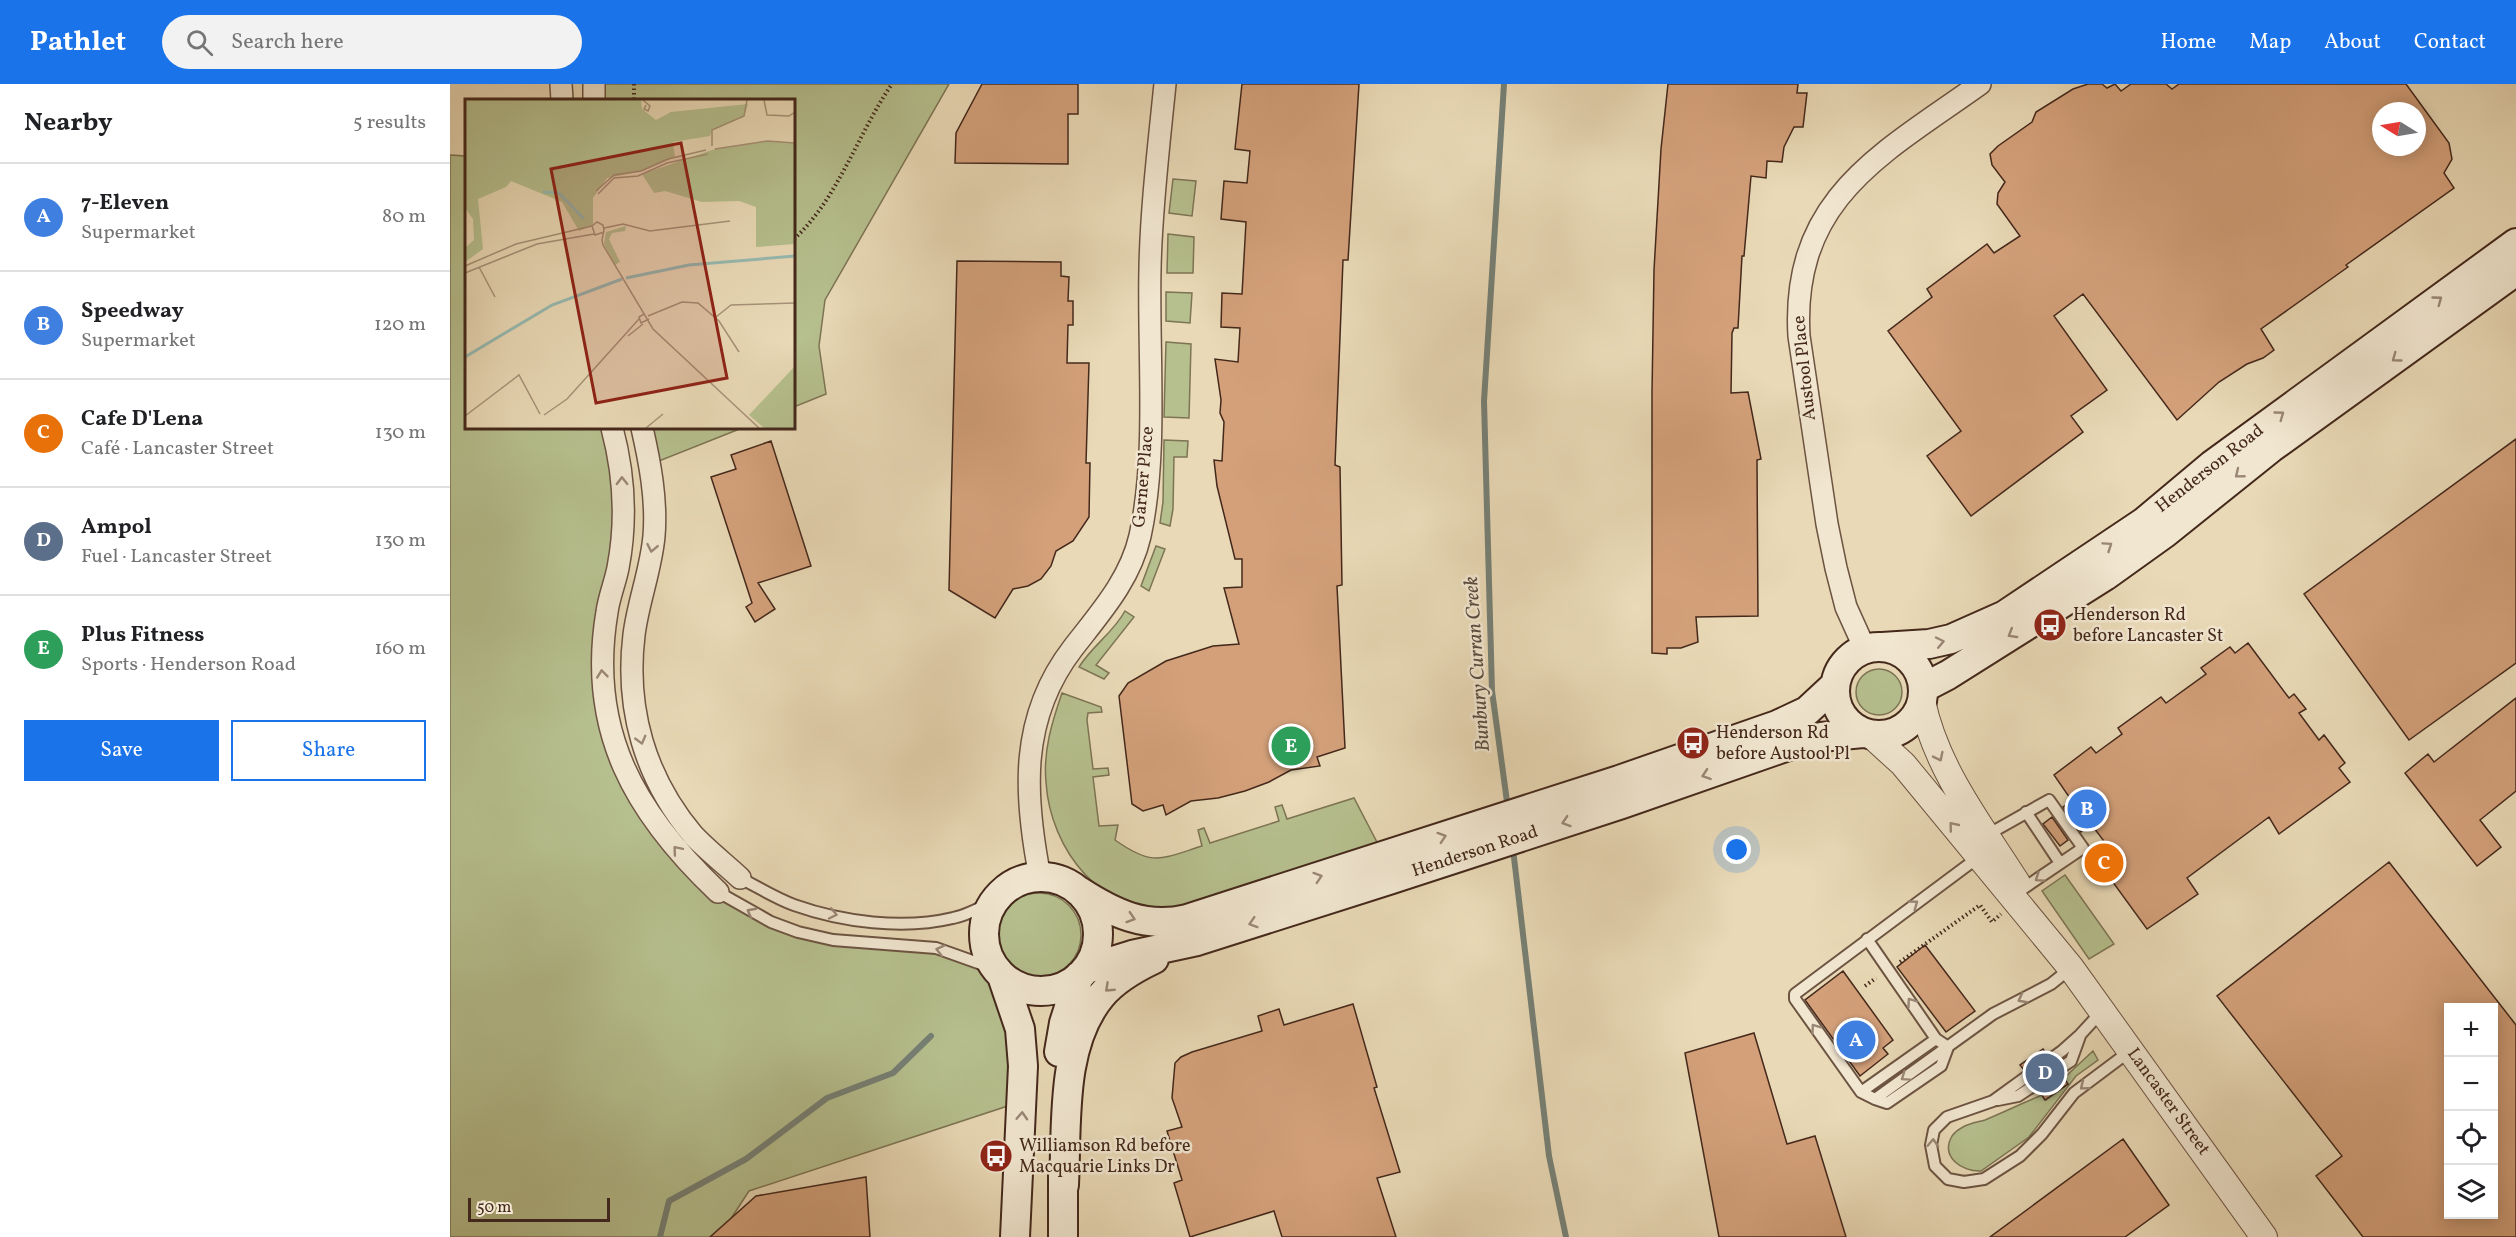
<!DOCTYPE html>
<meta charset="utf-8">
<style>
body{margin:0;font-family:Vollkorn,serif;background:#f2f2f2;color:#202124}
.controls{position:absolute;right:18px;bottom:18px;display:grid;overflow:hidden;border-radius:0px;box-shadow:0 3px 15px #0003}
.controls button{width:54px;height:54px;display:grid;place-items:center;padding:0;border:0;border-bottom:2px solid #e0e0e0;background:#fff;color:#202124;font:30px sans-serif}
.compass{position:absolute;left:1922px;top:18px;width:54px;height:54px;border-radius:50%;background:#fff;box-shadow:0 3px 15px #0003;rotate:281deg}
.scale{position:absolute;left:18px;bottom:15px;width:142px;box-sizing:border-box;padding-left:6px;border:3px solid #44281b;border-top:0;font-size:16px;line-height:21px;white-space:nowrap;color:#44281b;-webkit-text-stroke:4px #f1e6d0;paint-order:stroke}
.you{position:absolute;left:1287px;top:766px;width:21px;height:21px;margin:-15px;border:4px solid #fff;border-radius:50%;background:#1a73e8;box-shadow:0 0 0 9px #1a73e833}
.badge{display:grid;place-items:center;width:39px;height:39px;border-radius:50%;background:#1a73e8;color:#fff;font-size:20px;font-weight:700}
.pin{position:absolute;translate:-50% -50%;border:3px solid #fff;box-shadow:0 2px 6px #0006}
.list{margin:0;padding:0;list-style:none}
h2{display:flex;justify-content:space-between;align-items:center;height:78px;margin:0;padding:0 24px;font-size:26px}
h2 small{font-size:20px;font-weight:400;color:#757577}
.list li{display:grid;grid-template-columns:39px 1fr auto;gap:18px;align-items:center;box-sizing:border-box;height:108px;padding:0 24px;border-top:2px solid #e0e0e0}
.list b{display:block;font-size:22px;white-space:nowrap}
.list p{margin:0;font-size:20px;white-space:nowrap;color:#757577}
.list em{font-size:20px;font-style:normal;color:#757577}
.actions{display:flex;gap:12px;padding:18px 24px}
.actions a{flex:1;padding:14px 0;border:2px solid #1a73e8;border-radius:0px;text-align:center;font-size:21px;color:#1a73e8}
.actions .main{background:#1a73e8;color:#fff}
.icon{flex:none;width:33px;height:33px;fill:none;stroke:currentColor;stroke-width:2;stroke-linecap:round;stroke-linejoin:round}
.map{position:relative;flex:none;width:2066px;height:1153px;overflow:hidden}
header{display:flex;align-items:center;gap:36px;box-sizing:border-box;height:84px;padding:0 30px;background:#1a73e8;color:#fff}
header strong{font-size:28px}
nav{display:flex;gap:33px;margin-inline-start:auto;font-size:21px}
.search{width:420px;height:54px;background:#f2f2f2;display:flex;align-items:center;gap:15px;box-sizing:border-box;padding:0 21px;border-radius:33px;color:#757577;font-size:22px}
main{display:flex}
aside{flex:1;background:#fff}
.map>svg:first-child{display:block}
</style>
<header>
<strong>Pathlet</strong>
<div class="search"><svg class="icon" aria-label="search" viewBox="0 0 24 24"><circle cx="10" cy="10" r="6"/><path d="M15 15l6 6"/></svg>Search here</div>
<nav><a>Home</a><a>Map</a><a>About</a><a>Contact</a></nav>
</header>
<main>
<aside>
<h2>Nearby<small>5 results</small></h2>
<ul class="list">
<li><span class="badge" style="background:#3f7fe0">A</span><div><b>7-Eleven</b><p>Supermarket</p></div><em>80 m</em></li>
<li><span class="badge" style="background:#3f7fe0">B</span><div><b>Speedway</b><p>Supermarket</p></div><em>120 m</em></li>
<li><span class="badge" style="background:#e8710a">C</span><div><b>Cafe D'Lena</b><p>Café · Lancaster Street</p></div><em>130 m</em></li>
<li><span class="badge" style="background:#5c6f8a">D</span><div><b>Ampol</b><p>Fuel · Lancaster Street</p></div><em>130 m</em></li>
<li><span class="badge" style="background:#2e9e5b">E</span><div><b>Plus Fitness</b><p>Sports · Henderson Road</p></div><em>160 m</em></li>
</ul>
<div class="actions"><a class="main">Save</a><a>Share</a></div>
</aside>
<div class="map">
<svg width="2066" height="1153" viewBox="0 0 2066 1153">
<rect width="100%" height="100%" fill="#e9d9b6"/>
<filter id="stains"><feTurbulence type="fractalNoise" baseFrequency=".00333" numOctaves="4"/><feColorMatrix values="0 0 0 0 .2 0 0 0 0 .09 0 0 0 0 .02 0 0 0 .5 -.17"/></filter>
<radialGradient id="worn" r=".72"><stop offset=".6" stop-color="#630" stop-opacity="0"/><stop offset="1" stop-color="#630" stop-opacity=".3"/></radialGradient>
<!-- green -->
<path fill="#b6bf8e" stroke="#7d7454" stroke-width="1.5" d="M144,0H499L375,216L369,262L376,310L344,323V16H144Z
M0,71L16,72V344H160L169,374L151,579L175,688L268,808L336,844L456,861L545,885L573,1017L299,1107L269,1153H0Z
M723,95L746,97L742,132L719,129Z
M718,150L744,153L743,189H717Z
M716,208L742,209L740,239L716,237Z
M716,258L741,260L739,334L714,333Z
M193,344H292L199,381Z
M714,356L738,357L737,373H724L723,425L720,442L710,439L713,418Z
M706,462L715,465L699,507L691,502Z
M675,527L684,533L646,581L659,589L654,595L629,583C642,562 663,549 675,527Z
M1406 608a23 23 0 1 1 46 0a23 23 0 1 1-46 0Z
M612,609L651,623L652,628L638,629L637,636L643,685L658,684L659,691L643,693L649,742L668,741L665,756C703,783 711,775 752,762L748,746L754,744L760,759L829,737L825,723L832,721L837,735L904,714L929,762C882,777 834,792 786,807C767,813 746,824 726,826C652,834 600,765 596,698C593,667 602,638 612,609Z
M1615,791L1664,860L1639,875L1592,807Z
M547 851a42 42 0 1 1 84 0a42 42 0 1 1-84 0Z
M1643,967L1648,976L1626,992L1579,1053L1531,1087C1512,1088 1490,1073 1502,1052C1505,1048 1509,1045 1513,1043C1520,1039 1528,1038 1535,1036C1554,1028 1573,1019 1592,1011L1596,1016L1618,1000L1614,994Z"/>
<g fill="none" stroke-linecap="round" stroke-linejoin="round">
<!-- stream -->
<path stroke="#768075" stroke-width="6" d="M1054,0L1034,317L1042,607L1058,725
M1063,765L1099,1072L1116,1153
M210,1153L219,1117L296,1075L377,1014L443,989L481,952"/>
</g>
<!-- building -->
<path fill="#d3a07a" stroke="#44281b" stroke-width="1.5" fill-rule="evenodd" d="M532,0H628V30H618V80L505,79L506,49Z
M792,0H909L898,176H893L885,381L890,383L892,501L887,502L895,664L867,673L870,682L841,686L819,698L795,707L768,714L741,717L716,731L713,721L693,727L682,720L669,612L678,599L716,577L763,562L789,560L774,504L792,503V475H785L767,402L764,376L772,377L774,338L770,329L771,316L765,275L788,278L790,244L771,243L772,209L792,210L796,138L771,135L774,97L797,99L800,67L785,65Z
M1218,0H1348L1347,9H1357L1353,43H1344L1334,63L1332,78L1317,77L1316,94L1301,92L1294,172H1292L1288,244H1284L1282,249L1281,309L1298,308L1311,375L1307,376L1308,532L1246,533L1248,558L1231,564H1217V570L1202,569V308L1204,186L1211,65Z
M1638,0H1652L1657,4L1665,0L1671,7L1681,0H1716L1722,5L1729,0H1956L1999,59L2002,75L1994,89L2004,104L1896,181L1898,183L1811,245L1824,266L1813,274L1797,280L1769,298L1727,336L1633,210L1604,232L1657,306L1621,332L1633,348L1521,432L1477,372L1511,347L1438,247L1482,213L1477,205L1537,160L1544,169L1570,152L1547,120L1548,109L1555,98L1542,81L1540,70L1548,62L1582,38L1586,28L1623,5ZM1931,27H1967V63H1931Z
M507,177L611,178V192L619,193L618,217H623V241H618L617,279H639L636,379H640L639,433L623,457L606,467L601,482L591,495L578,502L563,505L545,534L499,506Z
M2066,355V579L1959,656L1854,510Z
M321,357L361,482L308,499L325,525L305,538L296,523L302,519L261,393L286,385L281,371Z
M1798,559L1839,614L1844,610L1856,625L1849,629L1869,656L1874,651L1895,679L1889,684L1900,698L1829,750L1819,733L1737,794L1748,810L1697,845L1646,775L1660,765L1641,740L1631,748L1613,723L1622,717L1604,691L1641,663L1646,669L1672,650L1668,644L1711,613L1716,619L1756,590L1751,584L1780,563L1785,569Z
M2066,614V707L2030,736L2051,763L2027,782L1955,689L1978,670L1984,678Z
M1602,733L1618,756L1610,762L1593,740Z
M1939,778L2066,941V1153H1913L1866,1092L1892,1072L1767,912ZM1998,924H2043V1131H1998Z
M1475,861L1525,927L1496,948L1447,883Z
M1393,887L1443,956L1433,964L1438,970L1410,992L1355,916Z
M903,920L927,1003L924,1004L950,1088L927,1094L946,1153H832L824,1127L740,1153L724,1099L732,1096L717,1047L732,1043L722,1014L725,979L731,973L742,968L812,947L808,932L829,925L834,941Z
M1304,949L1337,1060L1365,1052L1396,1153H1269L1235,969Z
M1593,965L1596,969L1574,986L1570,981Z
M1612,992L1618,1000L1595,1016L1589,1007Z
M1673,1055L1719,1121L1675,1153H1540Z
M416,1093L420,1153H260L306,1112Z"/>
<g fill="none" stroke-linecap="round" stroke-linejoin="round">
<defs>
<path id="service" d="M1576,728L1610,779
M1537,751L1599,716L1633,764L1571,806
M1530,772L1345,910V915L1411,1008L1425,1015L1543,930L1601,900L1621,884
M290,794C308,803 325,814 344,821C392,838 453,846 503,834C518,831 532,823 545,816
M268,808L321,838L348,848L383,856L486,864L545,885
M1417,855L1486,955L1498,963
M1652,927L1630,951L1612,967L1543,1017L1497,1033L1484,1046L1481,1061L1485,1082L1498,1095L1514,1098L1534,1095L1570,1072L1592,1050L1624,1009L1680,967
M1411,1008L1486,955
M1425,1015L1437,1019L1491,982L1498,963
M1548,1016L1568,1012L1621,977L1630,952"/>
<path id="minor" d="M111,0L112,16
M144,0V16
M162,344C174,389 177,437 168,484C165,499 159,513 157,528C137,647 185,729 268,808
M192,344C200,379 207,416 204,452C201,486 188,518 184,551C175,625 195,694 243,751C257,766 275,780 290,794
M1415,565L1396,523L1386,484L1377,440L1349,252C1341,114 1432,70 1530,0
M590,793C574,711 569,634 623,564C650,529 680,496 690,452C708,370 698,270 700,185C701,125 709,60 715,0"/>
<path id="tertiary" d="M1472,617C1486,685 1531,742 1567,799
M1420,650L1453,680L1621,884L1814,1153"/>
<path id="secondary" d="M1385 607a44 44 0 1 1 88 0a44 44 0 1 1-88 0Z
M1432,563L1479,560L1501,555L1555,531L1694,438L1762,381L2066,159
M1473,604L1498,591L1655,492L1715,449L1821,364L2066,187
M534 850a57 57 0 1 1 114 0a57 57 0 1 1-114 0Z
M629,807C663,829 695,845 737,835L1169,696L1327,641L1357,627L1385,601
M637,885L682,871L747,857L939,796L1172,720L1344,660L1371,653L1413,649
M552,892L570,945L573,982L565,1153
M609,968L614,939L629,892
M613,1083V1153
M614,1101C617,1040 610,962 651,912C665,895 685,884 704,875"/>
</defs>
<!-- service casing -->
<use href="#service" stroke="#6d5442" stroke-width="14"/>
<!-- minor casing -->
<use href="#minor" stroke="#6d5442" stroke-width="24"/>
<!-- tertiary casing -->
<use href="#tertiary" stroke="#6d5442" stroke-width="28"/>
<!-- secondary casing -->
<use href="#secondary" stroke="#44281b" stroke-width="32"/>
<!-- path -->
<path stroke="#44281b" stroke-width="4" stroke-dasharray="1.5 3" stroke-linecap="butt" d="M184,0V16
M344,155C388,115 408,49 442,0
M1450,878L1530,821L1542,838L1551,830
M1415,902L1426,894"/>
<!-- service -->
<use href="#service" stroke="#f1e6d0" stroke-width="10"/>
<!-- minor -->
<use href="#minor" stroke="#f1e6d0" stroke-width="21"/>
<!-- tertiary -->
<use href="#tertiary" stroke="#f1e6d0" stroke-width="26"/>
<!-- secondary -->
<use href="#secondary" stroke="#f1e6d0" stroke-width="28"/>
</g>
<!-- one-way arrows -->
<defs><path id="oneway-chevron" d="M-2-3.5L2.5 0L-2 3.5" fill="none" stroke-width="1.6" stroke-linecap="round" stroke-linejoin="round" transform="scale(1.5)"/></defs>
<g stroke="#9a8776">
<use href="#oneway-chevron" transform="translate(1988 216) rotate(-36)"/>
<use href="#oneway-chevron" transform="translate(1946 274) rotate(144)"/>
<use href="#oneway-chevron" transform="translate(1830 331) rotate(-36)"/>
<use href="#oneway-chevron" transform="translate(1789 390) rotate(141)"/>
<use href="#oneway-chevron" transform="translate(172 397) rotate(-91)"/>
<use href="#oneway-chevron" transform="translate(1658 462) rotate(-34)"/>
<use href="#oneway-chevron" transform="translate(202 464) rotate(101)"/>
<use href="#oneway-chevron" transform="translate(1562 550) rotate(149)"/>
<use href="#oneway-chevron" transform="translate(1490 558) rotate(-12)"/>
<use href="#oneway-chevron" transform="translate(152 590) rotate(-96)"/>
<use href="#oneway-chevron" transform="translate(191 656) rotate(75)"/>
<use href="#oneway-chevron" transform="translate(1489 673) rotate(64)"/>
<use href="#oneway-chevron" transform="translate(1256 691) rotate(161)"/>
<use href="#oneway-chevron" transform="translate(1116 738) rotate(162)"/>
<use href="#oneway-chevron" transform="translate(1503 742) rotate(-129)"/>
<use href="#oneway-chevron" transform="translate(992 753) rotate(-18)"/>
<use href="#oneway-chevron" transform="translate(227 766) rotate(-130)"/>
<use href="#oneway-chevron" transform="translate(868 793) rotate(-18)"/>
<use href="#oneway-chevron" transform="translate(1589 794) rotate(146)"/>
<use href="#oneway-chevron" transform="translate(1464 820) rotate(-36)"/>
<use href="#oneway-chevron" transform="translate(301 828) rotate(-152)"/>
<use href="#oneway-chevron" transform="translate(383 830) rotate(12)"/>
<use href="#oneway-chevron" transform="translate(681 834) rotate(18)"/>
<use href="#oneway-chevron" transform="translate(803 839) rotate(163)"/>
<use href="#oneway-chevron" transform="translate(490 866) rotate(-166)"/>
<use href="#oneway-chevron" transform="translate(659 904) rotate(137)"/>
<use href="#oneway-chevron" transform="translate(1572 915) rotate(152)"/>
<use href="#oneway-chevron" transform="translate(1461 918) rotate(-125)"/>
<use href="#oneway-chevron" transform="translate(1365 944) rotate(-126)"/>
<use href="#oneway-chevron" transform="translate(1455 993) rotate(145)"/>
<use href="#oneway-chevron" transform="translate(1634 1002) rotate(141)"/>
<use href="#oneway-chevron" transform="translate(572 1032) rotate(-87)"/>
<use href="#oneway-chevron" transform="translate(1483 1059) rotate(-87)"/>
</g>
<!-- icons -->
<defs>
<symbol id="bus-disc" viewBox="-11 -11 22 22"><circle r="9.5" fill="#8f2418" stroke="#f1e6d0"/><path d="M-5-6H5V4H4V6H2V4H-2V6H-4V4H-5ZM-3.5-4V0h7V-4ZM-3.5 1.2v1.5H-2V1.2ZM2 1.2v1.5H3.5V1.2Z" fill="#fff"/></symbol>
</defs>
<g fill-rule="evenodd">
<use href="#bus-disc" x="1581" y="522" width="38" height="38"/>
<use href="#bus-disc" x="1224" y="640" width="38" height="38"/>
<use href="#bus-disc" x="527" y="1053" width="38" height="38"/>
</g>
<g text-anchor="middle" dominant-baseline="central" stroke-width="5" stroke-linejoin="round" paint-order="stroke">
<!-- street labels -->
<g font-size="18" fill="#44281b" stroke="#f1e6d0">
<text transform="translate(1355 284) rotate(-96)">Austool Place</text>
<text transform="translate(1760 385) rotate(-38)">Henderson Road</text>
<text transform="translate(694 393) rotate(-85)">Garner Place</text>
<text transform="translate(1025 768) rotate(-18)">Henderson Road</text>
<text transform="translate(1718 1018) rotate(54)">Lancaster Street</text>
</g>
<!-- poi labels -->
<g font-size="18" fill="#44281b" stroke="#f1e6d0" text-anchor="start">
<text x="1623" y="531">Henderson Rd<tspan x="1623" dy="21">before Lancaster St</tspan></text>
<text x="1266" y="649">Henderson Rd<tspan x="1266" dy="21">before Austool Pl</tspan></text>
<text x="569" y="1062">Williamson Rd before<tspan x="569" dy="21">Macquarie Links Dr</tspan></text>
</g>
<!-- water labels -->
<g font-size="20" font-style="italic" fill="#594c40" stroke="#f1e6d0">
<text transform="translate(1028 580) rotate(-94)">Bunbury Curran Creek</text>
</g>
</g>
<!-- overview -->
<g transform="translate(15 15)">
<rect width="330" height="330" fill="#e9d9b6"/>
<path d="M3,1H176L177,10L191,21L206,13L283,5L279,18L247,31L245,37L208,43L210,58L178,72L142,79L128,99V126L114,132L97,103L46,82L41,88L13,100L18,150L0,163V149L9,141L8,120L0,109V3ZM303,42L330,44V145L291,148V108L274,102L237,103L200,92L189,94L177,75L250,50ZM161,127L160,132L147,134L144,140L155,163L150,166L139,145L141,133ZM330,267V329H299L284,316Z" fill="#b6bf8e"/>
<path fill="none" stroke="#97bab1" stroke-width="3" d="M78,93L94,94L119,120M161,179L224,166L330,157M0,258L87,206L157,180"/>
<path fill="none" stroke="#a79278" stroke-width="1.5" d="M178,1L185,7L183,12L179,10L181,6M299,1L302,16L324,17L330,13M247,47V31L279,17L282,1M250,50L302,42L330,44M131,92L149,76L176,72L203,60L241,51M133,95L149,79L173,77L202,64L243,55M139,129L158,125L185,132L265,122M139,133L130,136L127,127L132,123L138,126L139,131L137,141L138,146L188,230L294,329M0,167L51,145L127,127M14,168L30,198M0,174L72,145L129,135M179,215L174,218L176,224L184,220M183,217L217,203L233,204L254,222L274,253M251,218L266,206L330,204M163,237L178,225M79,316L102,300L174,220M0,317L54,276L75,315M181,329L198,315"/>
<path fill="#8f2418" fill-opacity="0.15" stroke="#8f2418" stroke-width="3" d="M216,44L262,279L131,304L86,70Z"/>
<rect width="330" height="330" fill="none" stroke="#44281b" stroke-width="3"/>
</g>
<rect width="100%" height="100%" filter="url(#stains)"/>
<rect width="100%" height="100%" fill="url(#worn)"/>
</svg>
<div class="controls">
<button>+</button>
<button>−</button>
<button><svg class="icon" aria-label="locate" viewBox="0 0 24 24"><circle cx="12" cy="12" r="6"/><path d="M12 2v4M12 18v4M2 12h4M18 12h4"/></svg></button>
<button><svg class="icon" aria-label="layers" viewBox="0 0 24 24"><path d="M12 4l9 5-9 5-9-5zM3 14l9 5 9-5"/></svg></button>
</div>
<svg class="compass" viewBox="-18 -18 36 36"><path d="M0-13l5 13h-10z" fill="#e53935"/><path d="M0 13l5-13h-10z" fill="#757577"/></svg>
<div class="scale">50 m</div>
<div class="you"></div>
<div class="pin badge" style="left:1406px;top:956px;background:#3f7fe0">A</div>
<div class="pin badge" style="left:1637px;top:725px;background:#3f7fe0">B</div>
<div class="pin badge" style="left:1654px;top:779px;background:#e8710a">C</div>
<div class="pin badge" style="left:1595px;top:989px;background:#5c6f8a">D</div>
<div class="pin badge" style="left:841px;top:662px;background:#2e9e5b">E</div>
</div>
</main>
